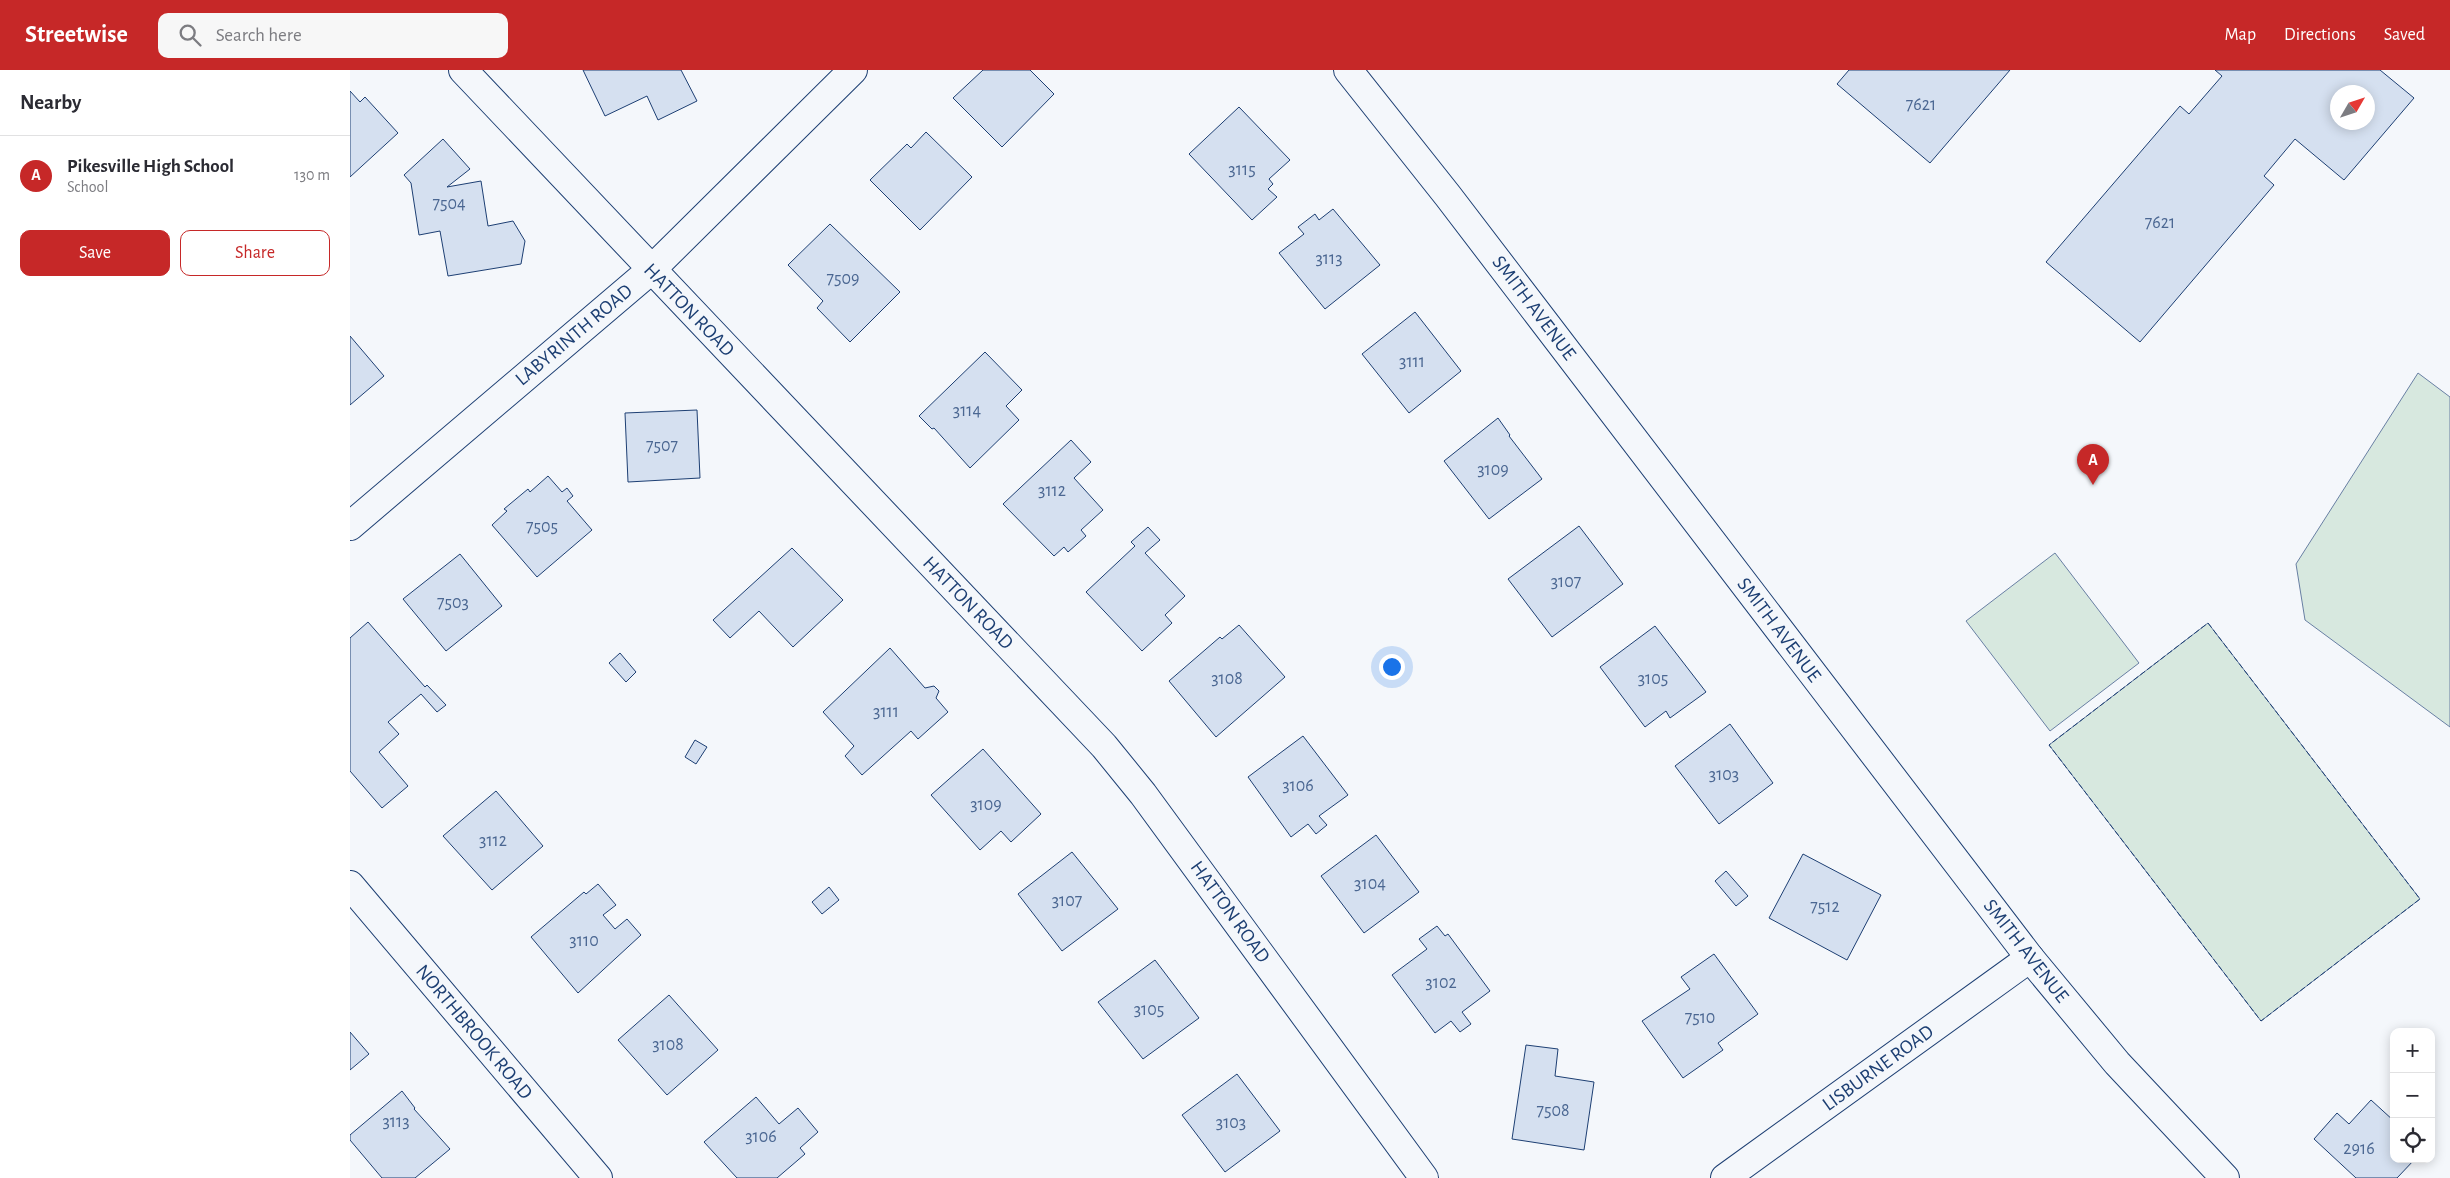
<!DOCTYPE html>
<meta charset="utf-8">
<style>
body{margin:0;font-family:"Alegreya Sans",sans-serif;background:#f7f7f7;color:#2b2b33}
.controls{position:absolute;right:15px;bottom:15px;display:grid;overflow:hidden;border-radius:10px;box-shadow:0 2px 12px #0003}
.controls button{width:45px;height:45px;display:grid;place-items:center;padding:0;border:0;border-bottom:1px solid #e1e1e2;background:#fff;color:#2b2b33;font:25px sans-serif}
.compass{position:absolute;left:1980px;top:15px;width:45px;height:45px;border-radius:50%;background:#fff;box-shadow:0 2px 12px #0003;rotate:51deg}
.you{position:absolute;left:1041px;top:596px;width:18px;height:18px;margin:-12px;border:4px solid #fff;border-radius:50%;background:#1a73e8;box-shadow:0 0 0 8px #1a73e833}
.badge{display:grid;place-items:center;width:32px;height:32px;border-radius:50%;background:#c62828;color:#fff;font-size:16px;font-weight:700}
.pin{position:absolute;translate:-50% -41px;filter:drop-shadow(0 1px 2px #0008)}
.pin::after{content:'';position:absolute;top:26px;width:18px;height:15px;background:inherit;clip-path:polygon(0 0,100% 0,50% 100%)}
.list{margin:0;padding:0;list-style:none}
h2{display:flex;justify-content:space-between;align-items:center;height:65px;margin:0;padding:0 20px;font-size:21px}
h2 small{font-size:16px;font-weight:400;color:#7c7c81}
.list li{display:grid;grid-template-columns:32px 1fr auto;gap:15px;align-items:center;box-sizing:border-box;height:80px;padding:0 20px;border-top:1px solid #e1e1e2}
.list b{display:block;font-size:19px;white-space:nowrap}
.list p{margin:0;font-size:16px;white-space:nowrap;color:#7c7c81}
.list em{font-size:16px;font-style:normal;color:#7c7c81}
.actions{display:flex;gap:10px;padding:15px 20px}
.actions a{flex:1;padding:11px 0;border:1px solid #c62828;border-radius:10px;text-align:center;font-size:18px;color:#c62828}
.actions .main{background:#c62828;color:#fff}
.icon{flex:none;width:28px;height:28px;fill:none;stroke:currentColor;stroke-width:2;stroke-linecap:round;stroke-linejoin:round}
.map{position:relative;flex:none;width:2100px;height:1108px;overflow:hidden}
header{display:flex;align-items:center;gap:30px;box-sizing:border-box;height:70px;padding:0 25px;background:#c62828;color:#fff}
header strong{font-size:24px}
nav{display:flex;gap:28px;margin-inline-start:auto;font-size:18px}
.search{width:350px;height:45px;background:#f7f7f7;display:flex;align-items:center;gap:12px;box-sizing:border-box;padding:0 18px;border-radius:10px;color:#7c7c81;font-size:19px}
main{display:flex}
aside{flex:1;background:#fff}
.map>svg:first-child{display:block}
</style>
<header>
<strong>Streetwise</strong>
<div class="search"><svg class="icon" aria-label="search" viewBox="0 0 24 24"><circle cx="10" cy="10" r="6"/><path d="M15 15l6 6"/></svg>Search here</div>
<nav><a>Map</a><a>Directions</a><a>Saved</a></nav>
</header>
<main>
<aside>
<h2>Nearby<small></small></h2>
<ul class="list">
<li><span class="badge">A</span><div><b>Pikesville High School</b><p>School</p></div><em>130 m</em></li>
</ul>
<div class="actions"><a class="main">Save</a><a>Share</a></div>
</aside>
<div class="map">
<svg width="2100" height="1108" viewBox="0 0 2100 1108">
<rect width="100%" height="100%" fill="#f4f7fb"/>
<!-- green -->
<path fill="#d7e8df" stroke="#687fa3" d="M2068,303L2100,327V657L1955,550L1946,494Z
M1705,483L1789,593L1700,661L1616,551Z
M1858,553L2070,829L1911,951L1699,675Z"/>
<!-- building -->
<path fill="#d5e0f0" stroke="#1d3f73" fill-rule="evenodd" d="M233,0H331L347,31L308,50L297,26L255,46Z
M633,0H680L704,24L652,77L603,28Z
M1499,0H1660L1580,93L1487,14Z
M1865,0H2030L2064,28L1994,110L1945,69L1914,106L1924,115L1790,272L1696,192L1830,36L1839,44L1872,6ZM1988,22H2018V52H1988Z
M0,21L10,32L15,27L48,63L0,107Z
M889,37L940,90L919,109L923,114L918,119L927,127L902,150L839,84Z
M576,62L622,107L570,160L520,110L557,74L561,78Z
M93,69L120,99L97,117L131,111L138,156L163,151L175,171L171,194L98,206L90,161L69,165L61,113L54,105Z
M983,139L1030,195L975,239L929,183L954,164L948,157L965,144L969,150Z
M480,154L550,222L500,272L467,238L473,231L438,195Z
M1065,242L1111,301L1059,343L1012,284Z
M0,266L34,306L0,335Z
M635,282L672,320L656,336L669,350L620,398L584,358L582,359L569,346Z
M347,340L350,408L278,412L275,343Z
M1148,348L1160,365L1159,366L1192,409L1139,449L1094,391Z
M721,370L741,392L724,408L753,440L731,460L736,466L718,482L714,477L704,486L653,434Z
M198,406L212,422L217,418L223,426L217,431L242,460L187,507L142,455L157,441L154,439L178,419L180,422Z
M1229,456L1273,514L1202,567L1158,509Z
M798,457L810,470L795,483L835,526L815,545L822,553L792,581L736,522L785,476L781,472Z
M442,478L493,530L443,577L409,541L380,568L363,550Z
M110,484L152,536L96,581L53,529Z
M18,552L75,617L77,615L96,635L87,642L71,624L38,652L49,664L29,682L58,716L32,738L0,701V568Z
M889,555L935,607L866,667L819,611L870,567L872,569Z
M1305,556L1356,622L1320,648L1316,641L1295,657L1250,597Z
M540,578L575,618L584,616L589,621L586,628L598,642L568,669L561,661L512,705L495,686L504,676L473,642Z
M270,583L286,602L276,612L259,593Z
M1380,654L1423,713L1369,754L1325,696Z
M953,666L998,725L969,746L977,755L966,764L958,754L941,767L898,707Z
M345,670L357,677L346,694L335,687Z
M633,679L691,744L661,772L651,761L630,780L581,725Z
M146,721L193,776L142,820L93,766Z
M1026,765L1069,822L1014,863L971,806Z
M722,782L768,839L712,881L668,824Z
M1453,784L1531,825L1497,890L1419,848Z
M1376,801L1398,826L1386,836L1365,811Z
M248,814L266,835L253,845L265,859L277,849L291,865L228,923L181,867L234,822L236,824Z
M479,817L489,830L472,844L462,832Z
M1087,856L1095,866L1098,864L1140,921L1112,942L1121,954L1110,962L1101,951L1085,963L1042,905L1077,879L1069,869Z
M1364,884L1408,944L1368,973L1373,980L1333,1008L1292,951L1340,919L1331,907Z
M805,890L849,948L793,989L748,932Z
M319,925L368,980L317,1025L268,970Z
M0,962L19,984L0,1000Z
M1176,975L1208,979L1205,1006L1244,1012L1234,1080L1162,1069Z
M887,1004L930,1061L875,1102L832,1045Z
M52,1021L65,1038L64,1039L100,1079L65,1108H32L0,1070V1065Z
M406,1027L429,1054L448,1038L468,1062L450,1078L455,1084L427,1108H387L354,1072Z
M2021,1030L2044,1051V1089H2065L2047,1108H2006L1964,1069L1987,1043L1999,1054Z"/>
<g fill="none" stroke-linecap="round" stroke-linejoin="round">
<defs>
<path id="minor" d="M113,0L754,676L793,724L1074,1108
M0,456L301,200L503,0
M0,815L248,1108
M1375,1108L1680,888"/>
<path id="secondary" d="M998,0L1098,126L1680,888L1767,993L1875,1108"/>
</defs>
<!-- minor casing -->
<use href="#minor" stroke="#1d3f73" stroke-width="30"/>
<!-- secondary casing -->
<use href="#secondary" stroke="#1d3f73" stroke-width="30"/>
<!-- minor -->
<use href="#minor" stroke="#f4f7fb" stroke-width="28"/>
<!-- secondary -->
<use href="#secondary" stroke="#f4f7fb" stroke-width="28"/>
<!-- fence -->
<path stroke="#1d3f73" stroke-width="1" stroke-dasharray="6 2.5" stroke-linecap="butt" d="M1858,553L2070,829L1911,951L1699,675Z"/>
</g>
<g text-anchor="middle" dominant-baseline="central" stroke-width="4" stroke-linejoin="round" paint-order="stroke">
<!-- number labels -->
<g font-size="18" fill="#4b6792">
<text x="1571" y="35">7621</text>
<text x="892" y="100">3115</text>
<text x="99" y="134">7504</text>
<text x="1810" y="153">7621</text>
<text x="979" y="189">3113</text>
<text x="493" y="209">7509</text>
<text x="1062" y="292">3111</text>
<text x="617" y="341">3114</text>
<text x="312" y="376">7507</text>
<text x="1143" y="400">3109</text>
<text x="702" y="421">3112</text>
<text x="192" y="457">7505</text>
<text x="1216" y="512">3107</text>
<text x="103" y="533">7503</text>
<text x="877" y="609">3108</text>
<text x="1303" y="609">3105</text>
<text x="536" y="642">3111</text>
<text x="1374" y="705">3103</text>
<text x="948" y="716">3106</text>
<text x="636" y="735">3109</text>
<text x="143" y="771">3112</text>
<text x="1020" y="814">3104</text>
<text x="717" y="831">3107</text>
<text x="1475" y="837">7512</text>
<text x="234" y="871">3110</text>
<text x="1091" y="913">3102</text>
<text x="799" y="940">3105</text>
<text x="1350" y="948">7510</text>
<text x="318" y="975">3108</text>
<text x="1203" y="1041">7508</text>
<text x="46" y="1052">3113</text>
<text x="881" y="1053">3103</text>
<text x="411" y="1067">3106</text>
<text x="2009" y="1079">2916</text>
</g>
<!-- street labels -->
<g font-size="20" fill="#1d3f73" stroke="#f4f7fb">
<text transform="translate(1184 238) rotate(53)">SMITH AVENUE</text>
<text transform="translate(339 240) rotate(46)">HATTON ROAD</text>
<text transform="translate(224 265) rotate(-40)">LABYRINTH ROAD</text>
<text transform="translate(618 533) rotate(46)">HATTON ROAD</text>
<text transform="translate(1429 560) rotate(53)">SMITH AVENUE</text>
<text transform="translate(880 842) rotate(54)">HATTON ROAD</text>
<text transform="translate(1676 881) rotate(52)">SMITH AVENUE</text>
<text transform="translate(124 962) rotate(50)">NORTHBROOK ROAD</text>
<text transform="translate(1528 998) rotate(-36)">LISBURNE ROAD</text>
</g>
</g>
</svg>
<div class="controls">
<button>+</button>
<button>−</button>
<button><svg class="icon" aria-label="locate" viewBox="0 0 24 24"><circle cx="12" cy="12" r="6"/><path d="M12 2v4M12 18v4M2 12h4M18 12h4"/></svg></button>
</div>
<svg class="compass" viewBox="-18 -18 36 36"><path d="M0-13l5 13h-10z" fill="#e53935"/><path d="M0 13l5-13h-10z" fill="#7c7c81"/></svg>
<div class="you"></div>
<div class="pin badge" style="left:1743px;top:415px">A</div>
</div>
</main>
